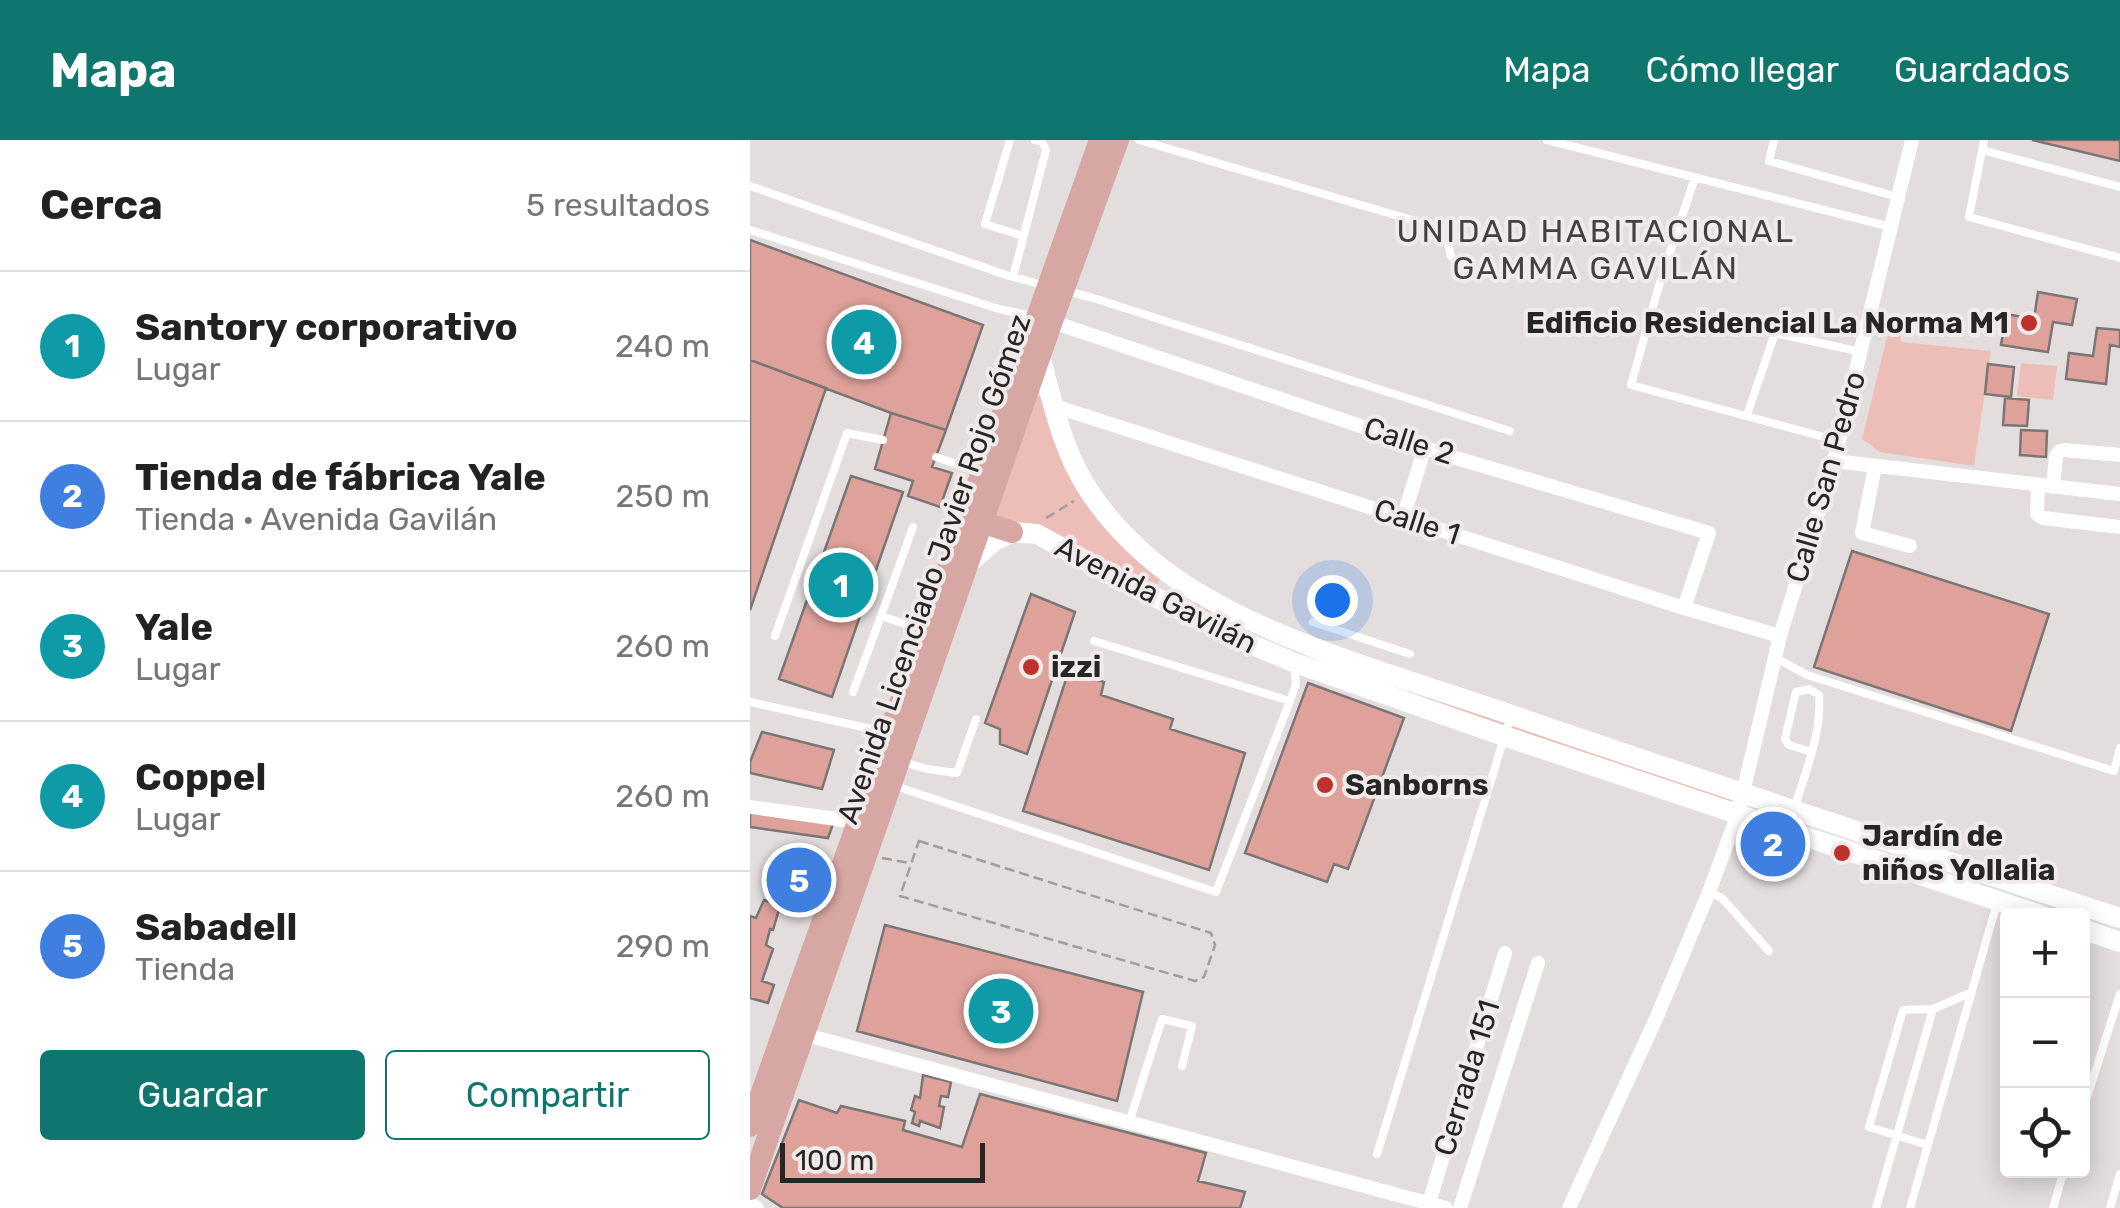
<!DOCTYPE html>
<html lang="es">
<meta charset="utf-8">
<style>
body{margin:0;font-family:Rubik,sans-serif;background:#f2f2f2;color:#222}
.controls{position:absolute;right:30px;bottom:30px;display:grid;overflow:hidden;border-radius:10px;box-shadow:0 5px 25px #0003}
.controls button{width:90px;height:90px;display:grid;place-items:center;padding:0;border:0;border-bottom:2px solid #e0e0e0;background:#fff;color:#222;font:50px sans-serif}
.scale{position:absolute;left:30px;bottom:25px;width:205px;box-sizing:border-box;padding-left:10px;border:5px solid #272525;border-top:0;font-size:28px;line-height:35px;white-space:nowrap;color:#272525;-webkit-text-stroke:8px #f0ebea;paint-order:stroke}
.you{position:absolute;left:582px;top:460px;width:35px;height:35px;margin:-25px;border:8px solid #fff;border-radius:50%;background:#1a73e8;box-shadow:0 0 0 15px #1a73e833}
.badge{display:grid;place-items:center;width:65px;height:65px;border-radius:50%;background:#0f766e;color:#fff;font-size:32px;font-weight:700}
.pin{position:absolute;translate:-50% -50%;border:5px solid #fff;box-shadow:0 2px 10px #0006}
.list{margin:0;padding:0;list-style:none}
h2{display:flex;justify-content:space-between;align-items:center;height:130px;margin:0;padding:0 40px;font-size:42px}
h2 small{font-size:32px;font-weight:400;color:#767676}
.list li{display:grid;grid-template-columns:65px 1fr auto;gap:30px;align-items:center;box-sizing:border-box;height:150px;padding:0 40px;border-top:2px solid #e0e0e0}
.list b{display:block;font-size:38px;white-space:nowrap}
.list p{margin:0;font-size:32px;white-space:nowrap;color:#767676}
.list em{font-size:32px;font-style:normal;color:#767676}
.actions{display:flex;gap:20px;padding:30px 40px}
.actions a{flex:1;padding:22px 0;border:2px solid #0f766e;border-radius:10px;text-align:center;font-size:35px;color:#0f766e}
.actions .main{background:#0f766e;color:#fff}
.icon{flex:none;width:55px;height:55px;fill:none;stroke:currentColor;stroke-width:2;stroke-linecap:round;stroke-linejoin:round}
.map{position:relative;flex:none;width:1370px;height:1068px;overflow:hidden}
header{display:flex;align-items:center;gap:60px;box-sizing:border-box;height:140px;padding:0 50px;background:#0f766e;color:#fff}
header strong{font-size:48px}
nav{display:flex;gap:55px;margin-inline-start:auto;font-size:35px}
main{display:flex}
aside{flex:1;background:#fff}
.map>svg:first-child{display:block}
</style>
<header>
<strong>Mapa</strong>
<nav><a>Mapa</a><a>Cómo llegar</a><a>Guardados</a></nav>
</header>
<main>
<aside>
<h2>Cerca<small>5 resultados</small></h2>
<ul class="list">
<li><span class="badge" style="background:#0f9aa8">1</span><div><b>Santory corporativo</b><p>Lugar</p></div><em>240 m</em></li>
<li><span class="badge" style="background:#3f7fe0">2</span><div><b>Tienda de fábrica Yale</b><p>Tienda · Avenida Gavilán</p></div><em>250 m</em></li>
<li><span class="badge" style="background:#0f9aa8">3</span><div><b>Yale</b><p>Lugar</p></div><em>260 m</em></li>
<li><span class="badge" style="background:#0f9aa8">4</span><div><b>Coppel</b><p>Lugar</p></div><em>260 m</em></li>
<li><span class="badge" style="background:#3f7fe0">5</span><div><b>Sabadell</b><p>Tienda</p></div><em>290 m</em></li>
</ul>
<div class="actions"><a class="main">Guardar</a><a>Compartir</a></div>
</aside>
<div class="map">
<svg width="1370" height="1068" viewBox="0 0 1370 1068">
<rect width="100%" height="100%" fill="#e3dddd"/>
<!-- green -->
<path fill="#edbeb8" d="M1150,184L1151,202L1241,211L1224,326L1130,312L1112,299L1137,197Z
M1271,223L1307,226L1303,260L1267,256Z
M287,254L300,268L311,307L411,437L408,443L400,448L240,383Z
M444,458L982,658L981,664L549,515L450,470L443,466Z"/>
<!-- building -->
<path fill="#dfa29b" stroke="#7b7676" stroke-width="2.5" d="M1282,0H1370V21Z
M0,100L233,185L196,290L141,273L0,220Z
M1288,152L1327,159L1322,185L1303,182L1298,212L1251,205L1256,174L1284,179Z
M1347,188L1370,190V207L1360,205L1356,244L1316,239L1319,213L1343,216Z
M0,220L76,248L0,470Z
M1238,224L1264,227L1261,257L1235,254Z
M1255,258L1279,260L1277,286L1253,285Z
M141,273L196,290L182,327L202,333L190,367L158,356L163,341L125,329Z
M1271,290L1297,291L1296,317L1270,315Z
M101,336L153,352L82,557L29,539Z
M1102,411L1299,474L1261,591L1064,527Z
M281,454L325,472L277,614L250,604V589L235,583Z
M319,530L354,542L351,555L423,579L420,589L495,613L459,730L273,671Z
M558,543L654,578L598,729L584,724L577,742L495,713Z
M12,592L84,610L72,649L0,633V622Z
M0,673L83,684L78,698L0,687Z
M44,729L58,732L54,751L40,748Z
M14,760L30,766L23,790L20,789L16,805L23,809L12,841L24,845L18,863L0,858V776L6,778Z
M135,785L393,852L367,961L107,891Z
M173,935L201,942L198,957L191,956L189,966L194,967L190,988L170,981L169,986L162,983L165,972L161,970L165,956L170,958Z
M230,954L456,1013L448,1041L495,1052L490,1068H33L12,1054L49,960L87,973L91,966L155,981L153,990L212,1007Z"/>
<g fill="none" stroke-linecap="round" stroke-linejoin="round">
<!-- path -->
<path stroke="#a29d9d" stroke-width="2.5" stroke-dasharray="10 5" stroke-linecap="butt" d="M296,378L324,361
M169,701L461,793L465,805L454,837L445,841L150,756Z
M132,718L159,723"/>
<!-- service -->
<path stroke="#fff" stroke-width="8" d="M260,0L235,84L273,96
M389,0L686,87L697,99L701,116
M797,0L1141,87
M1024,0L1019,21L1148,57
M1234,0L1219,77L1370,118
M1232,10L1370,47
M945,37L907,152L881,245L1089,301
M0,46L256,135L293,145
M0,90L249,169L283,176
M263,137L296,10L292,2L285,0
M316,151L340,157L760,291
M997,275L1025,193L1111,212
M186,317L227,331
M163,387L131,476L171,489
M563,482L660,514
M25,496L97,293L133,300
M344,501L540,561L546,544L544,524
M1026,518L1057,535L1364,631L1370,608
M103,552L131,476
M0,562L135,592
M153,622L177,629L207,633L226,579
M145,646L466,752L540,561
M1045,666C1056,630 1072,593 1069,555L1059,549L1046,552L1035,599L1039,605L1062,612
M959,752L972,758L1019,811
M1332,973L1370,854
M379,983L412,879L442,886L432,926
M1178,1005L1119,987L1153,870L1183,869
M627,1014L761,575
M1126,1068L1183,869L1222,852
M1160,1068L1247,763
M1303,1068L1314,1030
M1360,1068L1370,1034"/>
<!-- minor -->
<path stroke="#fff" stroke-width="14" d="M297,180L696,315L959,393L934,468
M304,266L934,468L1030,496
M1084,321L1370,354
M1125,326L1112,393L1160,406
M1288,346L1287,374L1293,378L1370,387
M1303,347L1306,316L1310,311L1315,310L1370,315
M653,378L675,307
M0,667L108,682
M49,893L696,1068
M0,1063L7,1068
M679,1063L755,813
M710,1068L788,823
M819,1068L905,881L959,752L988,674L1030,496L1084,321L1162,0"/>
<!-- secondary -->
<path stroke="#fff" stroke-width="20" d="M290,216C300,252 308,290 324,324C341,360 369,392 399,418C487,493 636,532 744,569C952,641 1161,709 1370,778
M218,424L244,401L262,392L287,394L365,437L489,499L543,522L754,596L1293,776
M1332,789L1370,802"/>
<!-- primary -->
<path stroke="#d7a7a3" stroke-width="22" d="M219,378L262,392
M0,986L350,0
M0,1049L302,181L368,0"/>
</g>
<!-- markers -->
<g fill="#bf312d" stroke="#f0ebea" stroke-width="4">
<circle cx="1279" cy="183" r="10"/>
<circle cx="281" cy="527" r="10"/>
<circle cx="575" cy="645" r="10"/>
<circle cx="1092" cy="713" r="10"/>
</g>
<g text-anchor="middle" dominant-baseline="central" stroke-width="8" stroke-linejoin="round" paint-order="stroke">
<!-- poi labels -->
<g font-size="30" font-weight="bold" fill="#272525" stroke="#f0ebea" text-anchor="start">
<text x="1259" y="183" text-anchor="end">Edificio Residencial La Norma M1</text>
<text x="301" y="527">izzi</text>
<text x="595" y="645">Sanborns</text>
<text x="1112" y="696">Jardín de<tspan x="1112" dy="34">niños Yollalia</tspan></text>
</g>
<!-- street labels -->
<g font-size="30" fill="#272525" stroke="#f0ebea">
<text transform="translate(659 301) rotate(18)">Calle 2</text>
<text transform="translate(1076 337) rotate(-74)">Calle San Pedro</text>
<text transform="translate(667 382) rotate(18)">Calle 1</text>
<text transform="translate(184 429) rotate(-71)">Avenida Licenciado Javier Rojo Gómez</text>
<text transform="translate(406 455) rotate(27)">Avenida Gavilán</text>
<text transform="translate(717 938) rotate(-73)">Cerrada 151</text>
</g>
<!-- neighbourhood labels -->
<g font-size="32" letter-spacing="2.5" fill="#454140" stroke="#f0ebea">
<text x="846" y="91">UNIDAD HABITACIONAL<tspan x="846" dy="37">GAMMA GAVILÁN</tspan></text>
</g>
</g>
</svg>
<div class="controls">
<button>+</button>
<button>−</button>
<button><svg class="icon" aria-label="locate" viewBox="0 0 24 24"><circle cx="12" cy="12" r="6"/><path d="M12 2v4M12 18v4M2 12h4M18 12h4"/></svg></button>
</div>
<div class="scale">100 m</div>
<div class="you"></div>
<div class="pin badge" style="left:91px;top:445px;background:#0f9aa8">1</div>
<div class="pin badge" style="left:1023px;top:704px;background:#3f7fe0">2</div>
<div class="pin badge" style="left:251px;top:871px;background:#0f9aa8">3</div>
<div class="pin badge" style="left:114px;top:202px;background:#0f9aa8">4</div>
<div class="pin badge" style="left:49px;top:740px;background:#3f7fe0">5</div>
</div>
</main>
